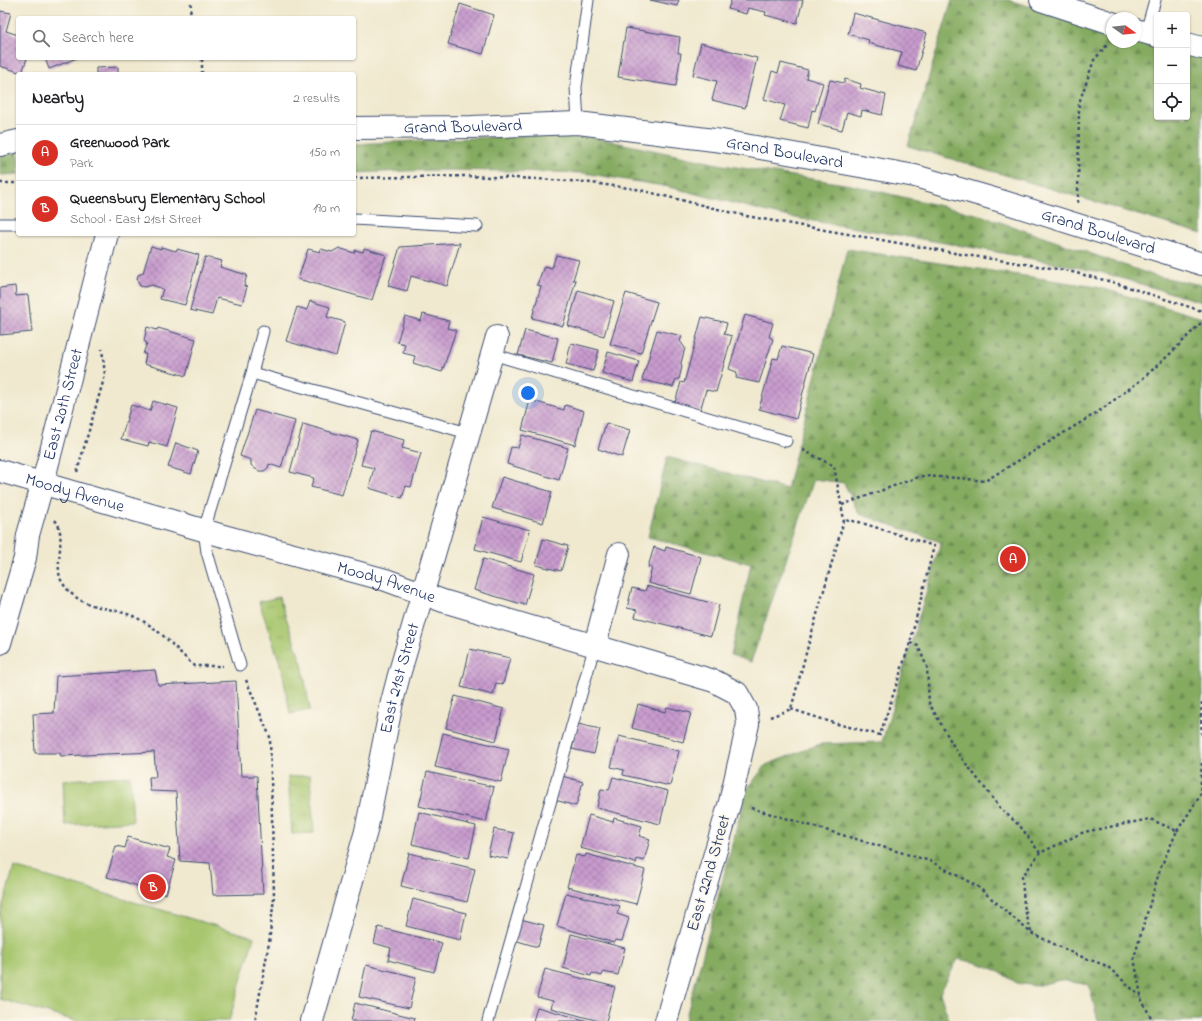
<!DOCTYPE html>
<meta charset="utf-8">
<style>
body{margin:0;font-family:"Indie Flower",sans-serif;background:#f6f6f6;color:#202124}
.controls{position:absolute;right:12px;top:12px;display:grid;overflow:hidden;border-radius:4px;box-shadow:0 1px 3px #0004}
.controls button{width:36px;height:36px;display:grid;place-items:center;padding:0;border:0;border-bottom:1px solid #e0e0e0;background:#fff;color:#202124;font:20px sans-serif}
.compass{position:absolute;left:1106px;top:12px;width:36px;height:36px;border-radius:50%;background:#fff;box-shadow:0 1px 3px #0004;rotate:105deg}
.you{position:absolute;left:528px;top:393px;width:14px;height:14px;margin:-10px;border:3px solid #fff;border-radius:50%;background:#1a73e8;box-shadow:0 0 0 6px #1a73e833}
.badge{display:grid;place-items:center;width:26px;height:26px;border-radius:50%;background:#d93025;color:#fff;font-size:13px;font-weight:700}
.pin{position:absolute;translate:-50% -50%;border:2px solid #fff;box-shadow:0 1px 4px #0006}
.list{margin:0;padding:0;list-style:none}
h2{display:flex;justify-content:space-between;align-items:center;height:52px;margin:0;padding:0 16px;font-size:17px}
h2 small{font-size:13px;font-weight:400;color:#757577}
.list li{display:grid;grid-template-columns:26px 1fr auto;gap:12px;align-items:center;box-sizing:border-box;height:56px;padding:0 16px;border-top:1px solid #e0e0e0}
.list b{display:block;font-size:15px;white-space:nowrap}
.list p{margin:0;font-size:13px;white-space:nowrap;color:#757577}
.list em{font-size:13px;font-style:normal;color:#757577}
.icon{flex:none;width:22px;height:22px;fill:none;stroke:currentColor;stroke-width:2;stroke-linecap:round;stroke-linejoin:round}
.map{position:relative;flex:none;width:1202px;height:1021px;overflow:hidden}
.search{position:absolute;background:#fff;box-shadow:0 1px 3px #0004;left:16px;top:16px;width:340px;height:44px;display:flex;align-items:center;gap:10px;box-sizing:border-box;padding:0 14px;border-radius:4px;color:#757577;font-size:15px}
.panel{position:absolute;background:#fff;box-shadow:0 1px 3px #0004;left:16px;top:72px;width:340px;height:164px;border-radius:4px}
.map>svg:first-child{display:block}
</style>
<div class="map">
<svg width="1202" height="1021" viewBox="0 0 1202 1021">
<defs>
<pattern id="grass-tufts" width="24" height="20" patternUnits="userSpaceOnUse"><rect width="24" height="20" fill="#a7c66d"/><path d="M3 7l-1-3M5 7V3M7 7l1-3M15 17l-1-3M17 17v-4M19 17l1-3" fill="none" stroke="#8faa61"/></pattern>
<pattern id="forest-firs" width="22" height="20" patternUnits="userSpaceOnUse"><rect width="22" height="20" fill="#85ab60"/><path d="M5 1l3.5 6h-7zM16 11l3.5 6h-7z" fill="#6c8c52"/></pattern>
<pattern id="building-cross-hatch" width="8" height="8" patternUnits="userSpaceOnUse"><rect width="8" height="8" fill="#c89bcd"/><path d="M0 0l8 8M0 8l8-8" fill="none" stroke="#a27faa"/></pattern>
</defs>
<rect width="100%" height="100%" fill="#fbf7ec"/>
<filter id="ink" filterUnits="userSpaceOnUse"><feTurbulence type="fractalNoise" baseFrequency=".025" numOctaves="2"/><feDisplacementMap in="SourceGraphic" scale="8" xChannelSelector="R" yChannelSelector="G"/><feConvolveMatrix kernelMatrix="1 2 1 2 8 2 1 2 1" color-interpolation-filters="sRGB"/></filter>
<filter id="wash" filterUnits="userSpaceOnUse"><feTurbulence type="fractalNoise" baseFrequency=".012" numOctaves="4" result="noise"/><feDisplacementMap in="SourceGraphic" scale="16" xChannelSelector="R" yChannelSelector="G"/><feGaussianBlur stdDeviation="0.9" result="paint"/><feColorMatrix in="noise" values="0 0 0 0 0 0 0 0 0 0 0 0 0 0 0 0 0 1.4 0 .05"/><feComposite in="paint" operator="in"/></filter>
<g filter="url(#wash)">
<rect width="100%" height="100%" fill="#f0e9cf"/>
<!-- grass -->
<path fill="url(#grass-tufts)" stroke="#617a66" d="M279,597L302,664L310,710L290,714L282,669L259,602Z
M310,775L314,833L292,834L288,777Z"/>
<!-- forest -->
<path fill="url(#forest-firs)" stroke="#506d5f" d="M952,0H1008L1112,30V42H1136V37L1157,43V117H1187V50L1202,54V234L908,146Z
M572,133L723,165L851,185L980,215L1155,276L1202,285V302L1100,272L981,249L784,216L669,187L584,173L512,171L435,170L354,173V144Z
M18,152V174L0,175V155Z
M847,249L1097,287L1202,318V1021H1098L1089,985L1060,980L1035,986L1017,983L996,970L978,963L958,959L940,993L949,1021H685L747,789L766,765L820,744L882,742L941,542L859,514L844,483L814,479L751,662L731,655L751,564L648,537L667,457L787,489Z"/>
<!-- garden -->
<path fill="#a7c66d" stroke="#617a66" d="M130,776L133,821L65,825L63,780Z
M14,867L254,937L229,1021H76L0,999V915Z"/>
<g id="blocks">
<!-- building -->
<path fill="url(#building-cross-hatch)" d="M650,0H679L677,6Z
M731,0H803L797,23L765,15L766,12L748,8L746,14L728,9Z
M460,4L494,15L483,54L448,44Z
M0,11L11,13L6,31L18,35V58H27L22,73L0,66Z
M853,13L927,33L916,71L898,66L902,52L868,43L869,40L848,34Z
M626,28L680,37L678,53H681L676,86L618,77Z
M701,43L757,58L745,108L712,100L717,81L693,75Z
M45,58H77L49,69Z
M781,63L808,70L806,78L823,83L815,111L812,110L808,128L780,121L785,105L764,99L772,71L778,73Z
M118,67V74H96V68Z
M845,79L861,84L860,88L886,95L882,115L862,110L861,116L847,112L842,130L818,124L830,80L844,83Z
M460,243L447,286L411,276L407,291L388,286L400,247Z
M151,246L161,249V247L176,251L177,249L199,255L185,305L160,299L163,289L152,285L145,287L140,286L137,280L138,275L143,273Z
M339,248L354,253L355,250L363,252L364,248L386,255L372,300L298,279L308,249L320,252L321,249L332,252Z
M556,255L579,260L573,280H576L563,326L532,318L541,286L537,285L544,266L552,268Z
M205,257L222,261L220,267L247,275L244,286L247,287L242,304L217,298L212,315L190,310Z
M15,286L16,296L28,295L32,332L0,335V288Z
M578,290L614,301L604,336L568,326Z
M626,293L657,302L641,353L610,344Z
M310,301L330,307L327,317L345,322L336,356L286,341L297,307L307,310Z
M423,314L449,321L447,328L456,330L442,372L413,363L415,356L403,353L405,344L397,342L405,316L421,321Z
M745,315L773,323L769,337L773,339L759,383L736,378L737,372L729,369Z
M702,317L727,323L724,334L732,336L716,392L706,390L700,411L674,406L681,382L684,383Z
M147,327L157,330L158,328L196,339L186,376L144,364L146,354H143L147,343L144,341Z
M525,330L558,338L552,363L518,355Z
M657,330L682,336L680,341L685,348L681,363L682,367L679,379H676L673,387L642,380Z
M571,343L599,350L593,371L566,364Z
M782,346L813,354L796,419L759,409L773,358L778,359Z
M608,352L639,361L633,382L602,373Z
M530,400L564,410L565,405L584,411L575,445L522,430Z
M153,401L178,408L167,447L149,442L148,446L121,439L131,405L150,411Z
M255,410L295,421L281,468L269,464L268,468L264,471H259L254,468L251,465V460L240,456Z
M606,423L630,430L622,457L598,449Z
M303,424L358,440L342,495L311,487L314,478L290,472Z
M371,431L404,440L402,448L421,453L411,487L406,486L402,498L369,488L374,468L361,465Z
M522,435L568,448L559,480L507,464L511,447L518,448Z
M176,443L198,451L191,474L168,467Z
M502,477L552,492L543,523L492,508Z
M483,517L530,530L521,562L475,549Z
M543,539L568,546L561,571L536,565Z
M654,547L665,551L666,547L701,557L691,594L648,583L652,568L648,567Z
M483,559L534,574L525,605L474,590Z
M647,586L719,605L711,636L635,617L637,610L627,608L632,588L645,591Z
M470,649L510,658L503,684L496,683L493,695L461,687Z
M155,670L158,685L236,681L241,776H257L263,894L213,895L210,863L180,861L176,792L150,791L149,777H156L154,752L61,756L60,753H35L33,714L54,713L56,676Z
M455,696L504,709L496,741L446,728Z
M638,704L665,712L667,707L691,713L683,742L632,728Z
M578,724L600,729L594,754L572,749Z
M443,733L509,749L501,782L435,767Z
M619,736L679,751L670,786L623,775L624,770L611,767Z
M427,772L494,787L486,822L419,806Z
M562,776L583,782L576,806L555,800Z
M613,777L668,791L660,824L597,808L601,789L609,790Z
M419,812L476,826L469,858L412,844Z
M589,815L613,822L614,818L642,826L639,836L650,839L644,861L637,859L636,863L580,848Z
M494,829L514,833L508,859L488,855Z
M128,837L170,849L167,857L176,860L166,894L107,877L116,846L125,848Z
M409,853L475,869L467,902L401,886Z
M586,854L645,870L636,904L567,887L576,855L585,857Z
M566,893L620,906L617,914L629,918L622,941L615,940L614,943L557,926Z
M413,899L466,913L460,940L406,926Z
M520,919L544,925L538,947L514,940Z
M378,927L442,943L434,972L388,960L391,948L374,943Z
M571,934L625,948L618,975L603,972L602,976L592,973L591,976L563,968Z
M366,965L416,977L409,1008L359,997Z
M545,969L615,987L606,1021H599L551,1008L553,1001L537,997Z
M355,1003L415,1018L414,1021H351Z
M537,1007L588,1021H533Z"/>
</g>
</g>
<g filter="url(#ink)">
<use href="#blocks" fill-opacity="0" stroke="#3b4b6f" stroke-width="1"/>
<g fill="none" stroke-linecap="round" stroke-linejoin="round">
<defs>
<path id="service" d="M1146,32L1155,0
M578,123L576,87L588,0
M354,219L477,226
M0,224H18
M492,354L786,441
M252,373L468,433
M240,665L207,552L204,530L252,373L263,331
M488,1021L595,645"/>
<g id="minor">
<path d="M1041,0L1112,23"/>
<path d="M1136,30L1157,36"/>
<path d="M1187,44L1202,48"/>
<path id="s1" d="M0,471L220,535L386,580L443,601L714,681L737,693L746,709L748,724L730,802L666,1021"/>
<path id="s2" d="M0,643L25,558L28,535L43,482L107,234"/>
<path d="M595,645L619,554"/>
<path id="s3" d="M312,1021L366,831L392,702L399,675L497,337"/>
</g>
<g id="tertiary">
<path id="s4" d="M354,128L472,127L578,123L722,141L915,176L1001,201L1202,264"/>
<path d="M0,145L18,141"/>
</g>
</defs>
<!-- service casing -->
<use href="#service" stroke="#3b4b6f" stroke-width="13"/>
<!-- minor casing -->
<use href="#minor" stroke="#3b4b6f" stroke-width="24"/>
<!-- tertiary casing -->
<use href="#tertiary" stroke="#3b4b6f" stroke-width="24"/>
<!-- path -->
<path stroke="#3b4b6f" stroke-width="2.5" stroke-dasharray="3 3" stroke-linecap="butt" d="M190,18L191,0
M202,74V58
M354,178L467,176L537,179L584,182L636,189L746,216L966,255L1064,270L1112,282L1202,311
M0,183H18
M1078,203L1079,103L1094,60L1107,45
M77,472L105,375L102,349
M842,505L921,476L958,478L985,481L1098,412L1141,380L1171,353L1202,322
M55,520C57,523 59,525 59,528C64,543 54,569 62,582C81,613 111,604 139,619C161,630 176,649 194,666H223
M910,643L918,646L927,667L929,703L957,752L1001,809L1020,826L1040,853L1084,832L1150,819L1177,831L1160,869L1134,958L1142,1001L1153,1021
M246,680L270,737L274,897L269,943L255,1021
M1202,702L1201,716L1202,737
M791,709L834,723L880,735L910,643L934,546L859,522L844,520
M770,717L791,709L808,646L844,520L834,466L801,449
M751,808L930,861L977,886L1031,933L1077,955L1107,966L1141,997
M1177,831L1200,796L1202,761
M1031,932L1024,905L1022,877L1040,853"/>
<!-- service -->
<use href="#service" stroke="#fff" stroke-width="11"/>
<!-- minor -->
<use href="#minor" stroke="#fff" stroke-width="22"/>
<!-- tertiary -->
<use href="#tertiary" stroke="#fff" stroke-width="22"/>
</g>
</g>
<g text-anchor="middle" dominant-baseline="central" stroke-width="3.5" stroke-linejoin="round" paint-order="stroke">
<!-- street labels -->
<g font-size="17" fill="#1b2f5e" stroke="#fbf7ec">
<text stroke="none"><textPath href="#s4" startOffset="109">Grand Boulevard</textPath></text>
<text stroke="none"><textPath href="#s4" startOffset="433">Grand Boulevard</textPath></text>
<text stroke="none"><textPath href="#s4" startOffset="757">Grand Boulevard</textPath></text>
<text stroke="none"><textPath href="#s2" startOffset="247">East 20th Street</textPath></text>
<text stroke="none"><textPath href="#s1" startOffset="78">Moody Avenue</textPath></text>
<text stroke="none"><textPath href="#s1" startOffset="402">Moody Avenue</textPath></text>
<text stroke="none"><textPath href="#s3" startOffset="354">East 21st Street</textPath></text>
<text transform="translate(709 873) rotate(-74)">East 22nd Street</text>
</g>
</g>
</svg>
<div class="controls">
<button>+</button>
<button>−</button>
<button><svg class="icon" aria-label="locate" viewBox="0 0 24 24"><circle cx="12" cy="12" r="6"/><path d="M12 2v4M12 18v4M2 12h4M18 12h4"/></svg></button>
</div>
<svg class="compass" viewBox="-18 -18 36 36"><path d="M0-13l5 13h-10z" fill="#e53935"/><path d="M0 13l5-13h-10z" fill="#757577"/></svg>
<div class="you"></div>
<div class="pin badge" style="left:1013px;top:559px">A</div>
<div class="pin badge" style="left:153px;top:887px">B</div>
<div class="search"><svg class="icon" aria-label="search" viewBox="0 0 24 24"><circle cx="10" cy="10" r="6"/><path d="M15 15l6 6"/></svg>Search here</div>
<section class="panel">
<h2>Nearby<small>2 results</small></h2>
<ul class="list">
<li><span class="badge">A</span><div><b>Greenwood Park</b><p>Park</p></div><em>150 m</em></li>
<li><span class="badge">B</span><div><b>Queensbury Elementary School</b><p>School · East 21st Street</p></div><em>190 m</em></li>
</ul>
</section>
</div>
